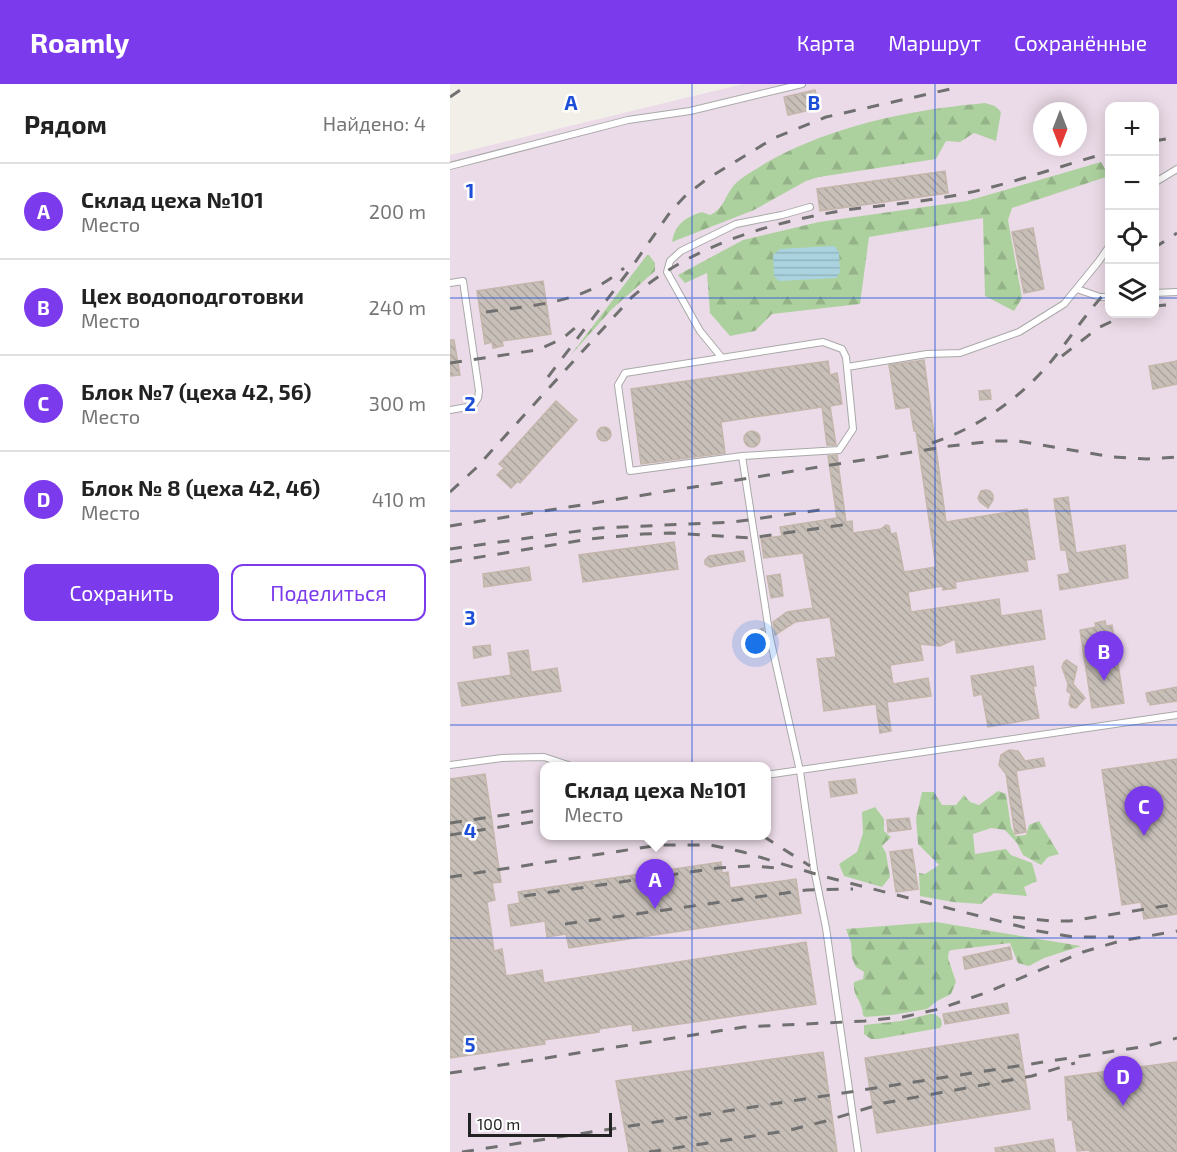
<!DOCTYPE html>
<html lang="ru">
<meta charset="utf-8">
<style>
body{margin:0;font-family:"Exo 2",sans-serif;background:#f2f2f2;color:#222}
.controls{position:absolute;right:18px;top:18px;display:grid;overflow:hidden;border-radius:12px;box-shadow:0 3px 15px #0003}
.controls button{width:54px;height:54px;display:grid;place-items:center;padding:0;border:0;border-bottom:2px solid #e0e0e0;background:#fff;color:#222;font:30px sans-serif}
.compass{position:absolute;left:583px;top:18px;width:54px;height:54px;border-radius:50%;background:#fff;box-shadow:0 3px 15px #0003;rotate:180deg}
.scale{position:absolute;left:18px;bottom:15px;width:144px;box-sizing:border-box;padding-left:6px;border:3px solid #222;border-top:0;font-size:16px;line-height:21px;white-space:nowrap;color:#222;-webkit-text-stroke:4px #fff;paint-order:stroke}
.you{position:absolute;left:306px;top:560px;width:21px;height:21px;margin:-15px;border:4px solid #fff;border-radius:50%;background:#1a73e8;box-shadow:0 0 0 9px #1a73e833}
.badge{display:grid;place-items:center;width:39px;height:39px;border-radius:50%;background:#7c3aed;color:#fff;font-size:20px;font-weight:700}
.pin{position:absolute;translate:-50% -50px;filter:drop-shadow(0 2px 3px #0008)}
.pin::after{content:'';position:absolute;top:32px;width:21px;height:18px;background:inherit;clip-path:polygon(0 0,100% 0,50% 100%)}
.popup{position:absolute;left:90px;top:678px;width:231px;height:78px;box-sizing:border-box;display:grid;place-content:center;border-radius:12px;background:#fff;filter:drop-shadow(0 2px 4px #0005);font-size:20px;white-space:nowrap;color:#767676}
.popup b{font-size:22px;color:#222}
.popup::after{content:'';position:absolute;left:50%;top:100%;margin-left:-12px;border:12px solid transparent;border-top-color:#fff}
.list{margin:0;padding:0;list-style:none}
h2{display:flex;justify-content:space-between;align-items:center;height:78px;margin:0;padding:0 24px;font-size:26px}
h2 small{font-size:20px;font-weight:400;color:#767676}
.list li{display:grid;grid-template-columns:39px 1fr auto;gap:18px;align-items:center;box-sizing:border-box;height:96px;padding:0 24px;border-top:2px solid #e0e0e0}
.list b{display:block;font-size:22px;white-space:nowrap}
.list p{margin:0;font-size:20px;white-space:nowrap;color:#767676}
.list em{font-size:20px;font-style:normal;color:#767676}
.actions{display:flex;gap:12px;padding:18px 24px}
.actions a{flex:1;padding:14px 0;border:2px solid #7c3aed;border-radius:12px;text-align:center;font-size:21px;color:#7c3aed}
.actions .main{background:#7c3aed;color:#fff}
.icon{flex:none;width:33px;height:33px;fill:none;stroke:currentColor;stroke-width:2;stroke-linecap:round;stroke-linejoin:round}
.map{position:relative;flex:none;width:727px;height:1068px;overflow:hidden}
header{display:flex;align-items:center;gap:36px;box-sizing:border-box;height:84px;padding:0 30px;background:#7c3aed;color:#fff}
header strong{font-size:28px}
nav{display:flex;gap:33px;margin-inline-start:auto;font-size:21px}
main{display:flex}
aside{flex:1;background:#fff}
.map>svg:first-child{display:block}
</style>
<header>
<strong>Roamly</strong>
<nav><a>Карта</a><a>Маршрут</a><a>Сохранённые</a></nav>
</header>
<main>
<aside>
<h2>Рядом<small>Найдено: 4</small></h2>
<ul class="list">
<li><span class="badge">A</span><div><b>Склад цеха №101</b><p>Место</p></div><em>200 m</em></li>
<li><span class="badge">B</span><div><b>Цех водоподготовки</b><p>Место</p></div><em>240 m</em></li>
<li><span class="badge">C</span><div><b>Блок №7 (цеха 42, 56)</b><p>Место</p></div><em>300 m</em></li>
<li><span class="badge">D</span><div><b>Блок № 8 (цеха 42, 46)</b><p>Место</p></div><em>410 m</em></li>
</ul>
<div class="actions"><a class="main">Сохранить</a><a>Поделиться</a></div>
</aside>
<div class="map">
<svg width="727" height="1068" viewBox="0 0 727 1068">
<defs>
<pattern id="forest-firs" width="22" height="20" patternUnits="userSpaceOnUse" patternTransform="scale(1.5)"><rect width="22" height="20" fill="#add19e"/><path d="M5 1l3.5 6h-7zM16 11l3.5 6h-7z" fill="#95b388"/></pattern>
<pattern id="water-rules" width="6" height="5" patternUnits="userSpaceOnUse" patternTransform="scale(1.5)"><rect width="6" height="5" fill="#aad3df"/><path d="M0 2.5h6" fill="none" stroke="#92b5bf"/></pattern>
<pattern id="building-back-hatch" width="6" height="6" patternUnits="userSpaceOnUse" patternTransform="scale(1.5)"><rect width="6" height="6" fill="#c7bfb8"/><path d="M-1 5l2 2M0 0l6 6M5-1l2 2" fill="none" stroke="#aba49e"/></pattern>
</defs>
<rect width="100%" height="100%" fill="#f2efe9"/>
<!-- industrial -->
<path fill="#ebdbe8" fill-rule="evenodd" d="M293,0H727V1068H0V71ZM660,22H704V230H660ZM592,27H628V63H592ZM94,682H316V752H94Z"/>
<!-- forest -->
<path fill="url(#forest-firs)" d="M535,19L545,22L551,28L546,57L524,49L510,58L496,57L486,75L369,93L356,97L304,126L222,158C225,141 235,133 252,128L260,131C274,125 275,111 285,100C292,93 303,87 311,82C330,70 349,62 369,54C427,33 474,25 535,19Z
M651,78L659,92L562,124L558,136L572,214L564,227L535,212L533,134L419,153L410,220L322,230L305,247L280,252L260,229L257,189L235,199L228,191L293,156L369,138L517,117Z
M197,171H199L205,179V187L162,225L120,272Z
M548,707L556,710L561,743L565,752L576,751L579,741L589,737L609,770L598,773L591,781L573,771L567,759L555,746L541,744L523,750L525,770L556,765L561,771L582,779L587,797L574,803L577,812L544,809L531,820L503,818L470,812L469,789L475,790L489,781L468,760L466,734L472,708H484L492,721H506L514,711L520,718L529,721Z
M425,723L434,735V747L441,753L432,762L436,769L440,793L432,803L394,792L389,780L407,768L413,749L412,728Z
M486,838L631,862L594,874L579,882L568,879L560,859L502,866L499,867L498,874L506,898L501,910L487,917L477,925L442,931L415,933L413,931C413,918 402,912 404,898L413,895L414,888L406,883L402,874L401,859L396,845Z
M480,930H485L491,935L492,941L490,944L428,955H421L414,950V941L451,937Z"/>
<!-- water -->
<path fill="url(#water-rules)" d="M384,162L389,168L390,188L386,194L329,197L324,192L323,171L330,165Z"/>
<!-- building -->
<path fill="url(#building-back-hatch)" stroke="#c4b6ab" stroke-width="1.5" d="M365,6L369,24L338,31L334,13Z
M495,87L498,109L370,127L367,105Z
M583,144L594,205L574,209L562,148Z
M93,197L101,250L52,257L53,262L43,264L42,258L35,260L27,207Z
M0,256H4L10,291L0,292Z
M474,276L496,438L577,425L585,475L576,476L578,487L505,498L506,504L493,506L492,502L458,508L461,528L549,515L551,532L591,526L595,555L507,569L505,555L490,562L470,560L473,576L440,581L443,600L478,594L481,612L437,618L441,647L430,649L426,620L374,627L367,575L386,573L380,533L345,538L325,551L323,538L337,528L363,524L353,469L314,474L311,455L332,452L330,443L387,434L378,372L387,371L396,438L402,437L403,449L431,445L436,441L439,442L441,450L446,449L454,488L486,483L466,347H464L460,323L446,325L439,281Z
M378,277L380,291L387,289L392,320L380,322L386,361H377L372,323L271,338L275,369L191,380L181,305Z
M727,277V300L703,305L699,282Z
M540,306L541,315L530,316L529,307Z
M106,317L127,336L70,399L68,397L61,404L47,391L54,384L49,380Z
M147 350a7 7 0 1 1 14 0a7 7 0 1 1-14 0Z
M294 355a8 8 0 1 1 16 0a8 8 0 1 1-16 0Z
M536,406L540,407L543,411V416L538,424L530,418L528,414L531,407Z
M618,413L626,469L675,461L678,494L610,506L608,491L620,489L616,466H611L604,415Z
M224,458L228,485L133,498L129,471Z
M293,467L295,477L260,483L255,480V476L259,472Z
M79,483L81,496L34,503L33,490Z
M330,490L333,512L321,514L317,492Z
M655,537L656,542L662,541L674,619L642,624L630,546L646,543L645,539Z
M313,544L315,557L307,563L300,562L296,556L298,551Z
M40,561L41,571L24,574L23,563Z
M78,566L81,588L107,584L111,607L12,622L8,599L61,591L58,569Z
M617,576L627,583L623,600L635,614L626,624L621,623L619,620L621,610L617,607L618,600L612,583L614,578Z
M583,582L586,602H583L589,634L538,643L532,610L524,612L521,592Z
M727,603V617L700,621V618H698L696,609Z
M559,666L568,667L575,677L593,674L595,682L566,687L576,748L565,750L556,690L549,681L551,671Z
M727,675V830L694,835L691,818L672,821L652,686Z
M35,690L51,798L42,799L45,816L37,818L44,867L52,865L56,892L92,886L94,899L356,858L366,920L183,947L182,940L149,945V948L94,956L95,960L0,974V695Z
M405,695L407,709L381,713L379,698Z
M459,734L461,745L438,748L437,736Z
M462,765L468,805L446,808L440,768Z
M271,778L272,789L278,788L280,804L346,795L351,829L119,864L116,850L97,853L95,837L61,842L58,821L70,819L68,808Z
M560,863L562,875L515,885L513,873Z
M557,919L559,929L495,940L493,930Z
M568,950L580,1025L427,1049L415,974Z
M373,968L387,1068H179L166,997Z
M727,978V1068H640V1066L627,1067L622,1036H618L615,993Z
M603,1055L605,1068H546L545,1064Z"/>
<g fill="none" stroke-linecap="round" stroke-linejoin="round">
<defs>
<path id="service" d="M0,82L178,36L240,27L352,0
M704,99L727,85
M0,199L13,197L29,307L28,314L23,322L0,326
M627,205L650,213H660
M704,209L727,208
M272,274L250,247L217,188L220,177L231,167L286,140L332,131L360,123
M397,283L477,270L510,269L569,248L614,220L649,177L660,161
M292,372L389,366L403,345L396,273L392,265L373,258L175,289L168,301L180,387L292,372L320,554L350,687L364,785L376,844L408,1068
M0,681L52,674L94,673L121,682
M316,691L727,631"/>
</defs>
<!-- service casing -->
<use href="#service" stroke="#a9a9a9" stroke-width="8"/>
<!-- service -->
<use href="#service" stroke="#fff" stroke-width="6"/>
<!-- rail -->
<path stroke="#707070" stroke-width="3" stroke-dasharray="12 12" stroke-linecap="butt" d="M0,13L19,0
M704,57L727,53
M704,164L727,149
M704,222L727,220
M36,228C85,221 135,219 174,184
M612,272L648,244L677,230
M0,279L87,266L112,255L132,238
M98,293L181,184L221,127L236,111L257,95L324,54L376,33L505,4
M482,359C527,344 568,316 599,280C620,255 637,227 660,204
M0,408L25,385L182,213C243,160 324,137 403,125C436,121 469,118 502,112C556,102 607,83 660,68
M0,442L500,362L545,357H568L663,373L697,375L727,373
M0,465L150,444L283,438L377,425
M0,478L139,455L193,450L221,449L300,454L399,440
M0,739L94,725
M0,751L94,736
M313,752L360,782
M0,793L210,761H260L293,768L372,792L588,847L624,853H664
M74,812L268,784L301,782L328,784
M563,833L601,837H620L727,820
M115,840L357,806L403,805
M0,989L294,943L415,937L453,933L489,925L535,909L633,868L670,857L727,847
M12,1068L697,962L727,954
M199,1068L336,1047L376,1037L434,1019L582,992L625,979"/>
</g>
<!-- grid -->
<path fill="none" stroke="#1d4ed8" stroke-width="1.5" stroke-opacity="0.55" d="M242,0V1068M485,0V1068M0,214H660M704,214H727M0,427H727M0,641H727M0,854H727"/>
<g font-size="20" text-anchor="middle" font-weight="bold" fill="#1d4ed8" stroke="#fff" stroke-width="5" stroke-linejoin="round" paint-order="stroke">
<text x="121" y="26">A</text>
<text x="364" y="26">B</text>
<text x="20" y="114">1</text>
<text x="20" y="327">2</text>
<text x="20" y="541">3</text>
<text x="20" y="754">4</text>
<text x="20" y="968">5</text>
</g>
</svg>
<div class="controls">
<button>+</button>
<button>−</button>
<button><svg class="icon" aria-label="locate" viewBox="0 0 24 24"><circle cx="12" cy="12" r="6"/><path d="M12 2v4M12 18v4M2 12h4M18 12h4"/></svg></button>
<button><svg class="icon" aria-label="layers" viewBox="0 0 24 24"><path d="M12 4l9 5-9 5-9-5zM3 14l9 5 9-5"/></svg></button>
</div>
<svg class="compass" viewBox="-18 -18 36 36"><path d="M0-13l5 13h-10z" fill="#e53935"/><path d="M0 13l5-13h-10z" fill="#767676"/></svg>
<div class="scale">100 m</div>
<div class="you"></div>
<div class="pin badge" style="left:205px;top:825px">A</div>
<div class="popup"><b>Склад цеха №101</b>Место</div>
<div class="pin badge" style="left:654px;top:597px">B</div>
<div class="pin badge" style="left:694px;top:752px">C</div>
<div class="pin badge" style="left:673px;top:1022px">D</div>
</div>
</main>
